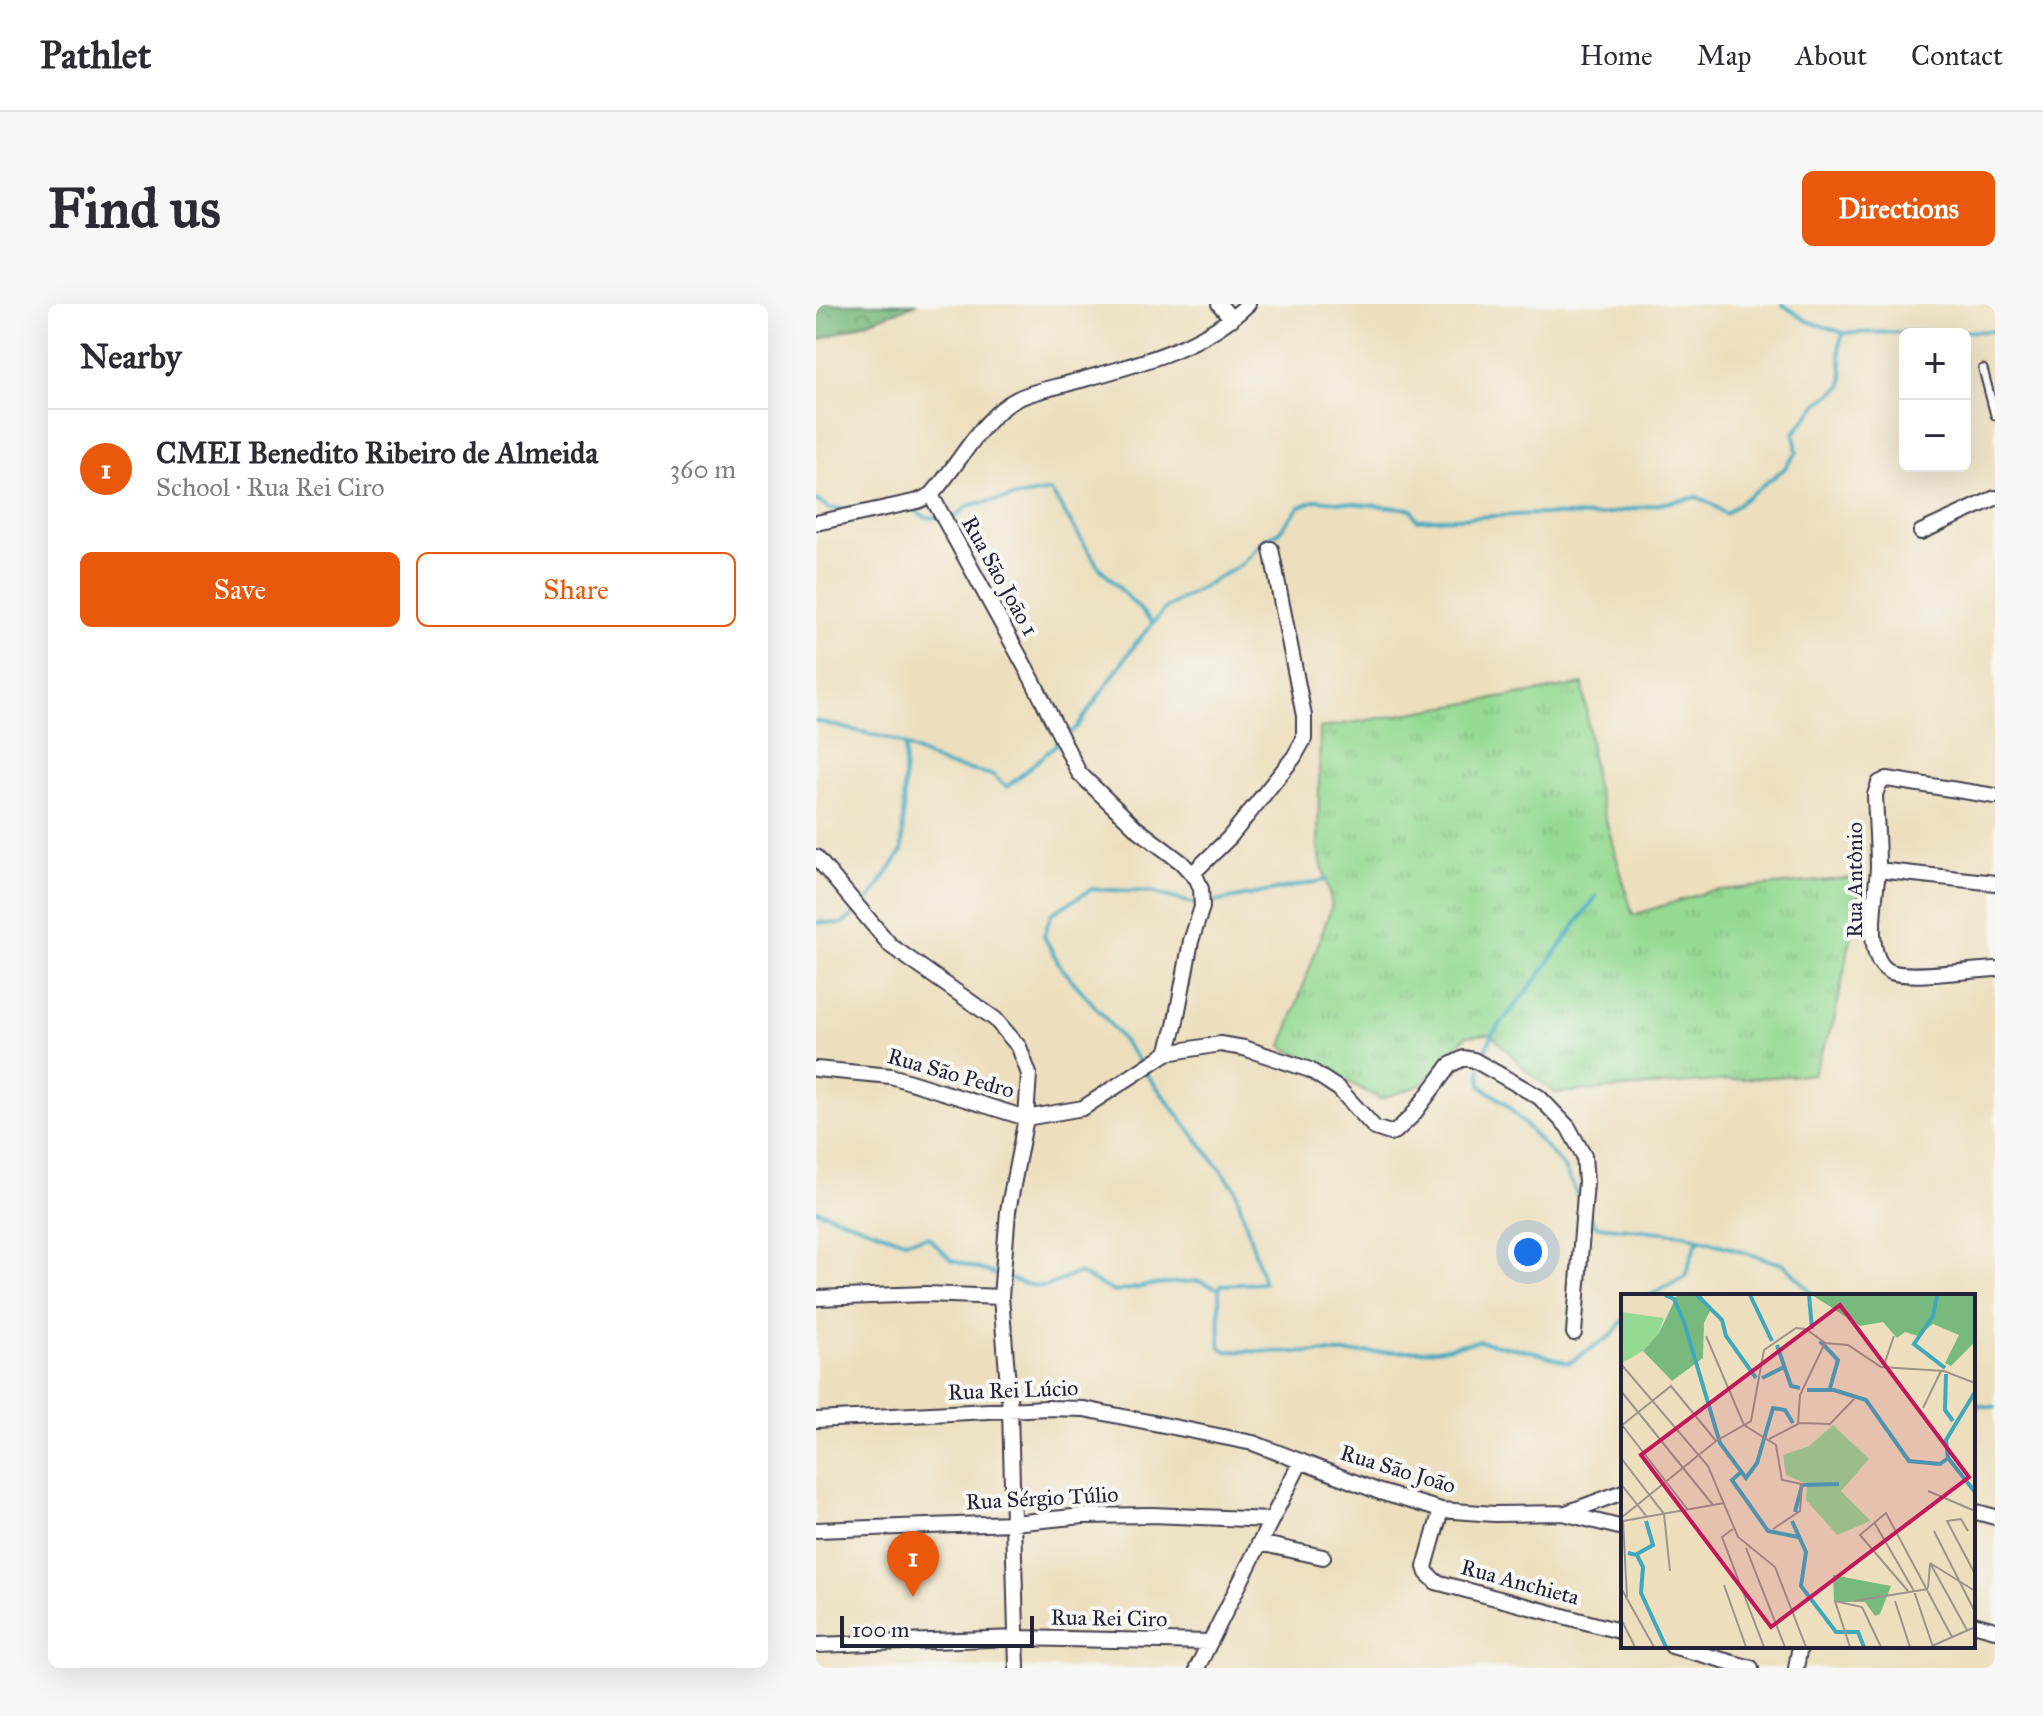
<!DOCTYPE html>
<meta charset="utf-8">
<style>
body{margin:0;font-family:"IM FELL Great Primer",serif;background:#f7f7f7;color:#2b2b33}
.controls{position:absolute;right:24px;top:24px;display:grid;overflow:hidden;border-radius:12px;box-shadow:0 8px 32px #0002}
.controls button{width:72px;height:72px;display:grid;place-items:center;padding:0;border:0;border-bottom:2px solid #e1e1e2;background:#fff;color:#2b2b33;font:40px sans-serif}
.scale{position:absolute;left:24px;bottom:20px;width:194px;box-sizing:border-box;padding-left:8px;border:4px solid #22223b;border-top:0;font-size:22px;line-height:28px;white-space:nowrap;color:#22223b;-webkit-text-stroke:6px #f6f6f2;paint-order:stroke}
.you{position:absolute;left:712px;top:948px;width:28px;height:28px;margin:-20px;border:6px solid #fff;border-radius:50%;background:#1a73e8;box-shadow:0 0 0 12px #1a73e833}
.badge{display:grid;place-items:center;width:52px;height:52px;border-radius:50%;background:#ea580c;color:#fff;font-size:26px;font-weight:700}
.pin{position:absolute;translate:-50% -66px;filter:drop-shadow(0 2px 4px #0008)}
.pin::after{content:'';position:absolute;top:42px;width:28px;height:24px;background:inherit;clip-path:polygon(0 0,100% 0,50% 100%)}
.list{margin:0;padding:0;list-style:none}
h2{display:flex;justify-content:space-between;align-items:center;height:104px;margin:0;padding:0 32px;font-size:34px}
h2 small{font-size:26px;font-weight:400;color:#7c7c81}
.list li{display:grid;grid-template-columns:52px 1fr auto;gap:24px;align-items:center;box-sizing:border-box;height:120px;padding:0 32px;border-top:2px solid #e1e1e2}
.list b{display:block;font-size:30px;white-space:nowrap}
.list p{margin:0;font-size:26px;white-space:nowrap;color:#7c7c81}
.list em{font-size:26px;font-style:normal;color:#7c7c81}
.actions{display:flex;gap:16px;padding:24px 32px}
.actions a{flex:1;padding:18px 0;border:2px solid #ea580c;border-radius:12px;text-align:center;font-size:28px;color:#ea580c}
.actions .main{background:#ea580c;color:#fff}
.map{position:relative;flex:none;width:1179px;height:1364px;overflow:hidden;border-radius:12px}
header{display:flex;align-items:center;gap:48px;box-sizing:border-box;height:112px;padding:0 40px;background:#fff;border-bottom:2px solid #e1e1e2}
header strong{font-size:38px}
nav{display:flex;gap:44px;margin-inline-start:auto;font-size:28px}
.intro{display:flex;align-items:center;justify-content:space-between;box-sizing:border-box;height:192px;padding:0 48px}
h1{margin:0;font-size:56px}
.button{padding:20px 36px;border-radius:12px;background:#ea580c;color:#fff;font-size:28px;font-weight:700}
main{display:flex;gap:48px;padding:0 48px}
aside{flex:1;background:#fff;border-radius:12px;box-shadow:0 8px 32px #0002}
.map>svg:first-child{display:block}
</style>
<header>
<strong>Pathlet</strong>
<nav><a>Home</a><a>Map</a><a>About</a><a>Contact</a></nav>
</header>
<div class="intro"><h1>Find us</h1><a class="button">Directions</a></div>
<main>
<aside>
<h2>Nearby<small></small></h2>
<ul class="list">
<li><span class="badge">1</span><div><b>CMEI Benedito Ribeiro de Almeida</b><p>School · Rua Rei Ciro</p></div><em>360 m</em></li>
</ul>
<div class="actions"><a class="main">Save</a><a>Share</a></div>
</aside>
<div class="map">
<svg width="1179" height="1364" viewBox="0 0 1179 1364">
<defs>
<pattern id="grass-tufts" width="24" height="20" patternUnits="userSpaceOnUse" patternTransform="scale(2)"><rect width="24" height="20" fill="#95da93"/><path d="M3 7l-1-3M5 7V3M7 7l1-3M15 17l-1-3M17 17v-4M19 17l1-3" fill="none" stroke="#80bb80"/></pattern>
<pattern id="forest-crowns" width="20" height="18" patternUnits="userSpaceOnUse" patternTransform="scale(2)"><rect width="20" height="18" fill="#78ba7d"/><path d="M2 6a3 3 0 1 1 6 0M12 15a3 3 0 1 1 6 0" fill="none" stroke="#629768"/></pattern>
</defs>
<rect width="100%" height="100%" fill="#f6f6f2"/>
<filter id="ink" filterUnits="userSpaceOnUse"><feTurbulence type="fractalNoise" baseFrequency=".0125" numOctaves="2"/><feDisplacementMap in="SourceGraphic" scale="16" xChannelSelector="R" yChannelSelector="G"/><feConvolveMatrix kernelMatrix="1 2 1 2 8 2 1 2 1" color-interpolation-filters="sRGB"/></filter>
<filter id="wash" filterUnits="userSpaceOnUse"><feTurbulence type="fractalNoise" baseFrequency=".006" numOctaves="4" result="noise"/><feDisplacementMap in="SourceGraphic" scale="32" xChannelSelector="R" yChannelSelector="G"/><feGaussianBlur stdDeviation="1.8" result="paint"/><feColorMatrix in="noise" values="0 0 0 0 0 0 0 0 0 0 0 0 0 0 0 0 0 1.4 0 .05"/><feComposite in="paint" operator="in"/></filter>
<g filter="url(#wash)">
<rect width="100%" height="100%" fill="#eddfbd"/>
<!-- grass -->
<path fill="url(#grass-tufts)" stroke="#5c7e67" stroke-width="2" d="M767,380L779,478L817,611L894,587L1047,573L1018,717L997,770L739,789L712,768L675,730L650,732L603,782L564,795L466,742L516,601L502,544L504,424Z"/>
<!-- forest -->
<path fill="url(#forest-crowns)" stroke="#4d6e5c" stroke-width="2" d="M0,0H101L0,37Z"/>
<g fill="none" stroke-linecap="round" stroke-linejoin="round">
<!-- stream -->
<path stroke="#3ea8be" stroke-width="4" d="M966,0L991,17L1028,29L1179,27
M0,196L15,205L43,203
M95,204L109,213L123,214
M132,214H138L153,201L235,187L282,262L337,319
M0,417L75,435L127,460L177,471L191,483L261,423L320,339L350,304L426,260L450,234L462,229L483,203L500,196L596,205L601,216L719,210L779,212L881,193L896,200L909,210L968,165L981,148L978,129L1003,99L1026,82C1030,64 1017,46 1028,29
M48,603L86,547L89,441
M0,618L26,620L41,608
M665,756L677,729L723,672L780,592
M325,760L290,715L244,662L228,632L235,610L276,585L335,588L383,601L510,576
M664,765L665,782L689,799L747,862L763,894
M0,906L88,937L112,933L135,956L209,980L228,983L263,969L298,988L342,980L383,977L403,985L406,981L448,979L419,884L329,768
M773,912L780,922L868,930L969,961L999,992
M403,985L404,1042L410,1047L537,1049L621,1046L662,1037L718,1048L753,1059L796,1031L807,1016
M833,992L869,972L880,939L885,936
M1157,1101L1179,1103"/>
</g>
</g>
<g filter="url(#ink)">
<g fill="none" stroke-linecap="round" stroke-linejoin="round">
<defs>
<path id="lane" d="M1167,65L1179,111"/>
<path id="street" d="M403,0L416,15
M115,191L216,375L263,469L320,524L365,558L381,575L385,585L386,603L375,637L359,722L351,749
M0,219L102,197L115,191C141,164 166,112 201,95C217,87 236,84 254,79C315,62 385,46 432,0
M1105,228L1179,194
M1179,492L1071,475L1063,479L1059,491C1060,515 1062,540 1062,564C1061,588 1045,656 1075,668C1094,675 1156,666 1179,665
M0,553L75,642L179,715L203,743L213,770L210,814L192,907L185,993L194,1106L201,1364
M1062,566L1179,579
M377,569L413,534L478,453L488,435V412L455,245
M0,765L75,772L210,814L267,804L351,749L404,740L428,744L494,766L523,785L559,824L574,829L580,827L596,812L634,761L648,754L658,756L723,793L752,823L768,852L770,878L758,1029
M0,994L110,990L185,993
M0,1116L231,1104L268,1105L437,1139L564,1188L625,1206L678,1210L750,1209L807,1188
M625,1206L609,1263L611,1269L620,1278L807,1328
M1157,1207L1179,1213
M751,1210L807,1224
M0,1226L197,1219L267,1212L336,1211L455,1216
M443,1239L507,1253
M1157,1320L1179,1326
M0,1341L201,1334L394,1338
M856,1342L935,1364
M381,1364L485,1157
M980,1364L984,1342"/>
</defs>
<!-- lane casing -->
<use href="#lane" stroke="#403e4e" stroke-width="11"/>
<!-- street casing -->
<use href="#street" stroke="#403e4e" stroke-width="18"/>
<!-- lane -->
<use href="#lane" stroke="#fff" stroke-width="7"/>
<!-- street -->
<use href="#street" stroke="#fff" stroke-width="14"/>
</g>
</g>
<g text-anchor="middle" dominant-baseline="central" stroke-width="8" stroke-linejoin="round" paint-order="stroke">
<!-- street labels -->
<g font-size="22" fill="#22223b" stroke="#f6f6f2">
<text transform="translate(184 272) rotate(61)">Rua São João 1</text>
<text transform="translate(1038 576) rotate(-90)">Rua Antônio</text>
<text transform="translate(135 769) rotate(16)">Rua São Pedro</text>
<text transform="translate(197 1086) rotate(-2)">Rua Rei Lúcio</text>
<text transform="translate(582 1165) rotate(17)">Rua São João</text>
<text transform="translate(226 1194) rotate(-3)">Rua Sérgio Túlio</text>
<text transform="translate(704 1278) rotate(15)">Rua Anchieta</text>
<text transform="translate(293 1314) rotate(1)">Rua Rei Ciro</text>
</g>
</g>
<!-- overview -->
<g transform="translate(805 990)">
<rect width="354" height="354" fill="#eddfbd"/>
<path d="M0,18L43,24L38,39L22,57L1,69ZM212,131L248,165L220,197L250,227L216,241L185,206L186,190L165,181L162,161L188,152Z" fill="#95da93"/>
<path d="M56,1H80L90,15L83,29L82,64L51,87L22,57L38,39ZM191,1H354V48L330,72L324,69L338,41L312,30L297,42L284,38L276,44L262,28L239,32ZM212,281L270,292L259,320L254,322L244,308H213Z" fill="#78ba7d"/>
<path fill="none" stroke="#3ea8be" stroke-width="4" d="M44,1L53,5L63,28L99,149L125,184L136,169L152,114L164,116L172,129M76,1L101,26L105,42L135,84M129,1L151,47M188,1L191,35M316,1L312,22L293,50L324,74M199,47L217,66L209,94M156,51L170,92L179,94M325,80L324,116L332,127M141,84L163,73M186,96H213L245,106L288,167L319,170L327,164M354,98L325,146L327,164L354,198M119,179L111,186L147,237L177,243M174,218L181,191L218,190M171,227L185,258L180,292L215,338H237L243,353M7,259L16,261L22,273L20,299L45,353M16,260L32,251L25,227"/>
<path fill="none" stroke="#9c9389" stroke-width="2" d="M85,42L123,131L155,151L161,186L181,190L179,217L152,235M0,70L87,172L117,243L154,273L185,353M262,74L273,42M0,97L92,211M302,114L320,77M177,129L209,130L233,105M1,131L67,216M0,132L50,92L95,147M148,145L177,130L179,101L204,49M0,164L43,220L49,277M0,190L26,223M307,197L354,217M0,224L95,147L130,127L143,56L175,34L185,35L204,49L227,51L260,73L323,77L354,89M2,227L103,209M2,227L6,303M253,228L293,297L312,353M112,235L101,243L143,353M313,237L354,318M347,237L340,225L326,227L354,280M125,254L164,353M309,269L346,336M309,269L354,297M103,291L125,353M0,294L33,353M307,294L309,270M287,297L239,241L265,219L331,343M233,307L307,295M274,307L289,353M0,325L14,353M311,352L354,333M229,353L214,307L241,313L260,353"/>
<path fill="#c2185b" fill-opacity="0.15" stroke="#c2185b" stroke-width="4" d="M219,11L348,183L150,333L20,161Z"/>
<rect width="354" height="354" fill="none" stroke="#22223b" stroke-width="4"/>
</g>
</svg>
<div class="controls">
<button>+</button>
<button>−</button>
</div>
<div class="scale">100 m</div>
<div class="you"></div>
<div class="pin badge" style="left:97px;top:1293px">1</div>
</div>
</main>
